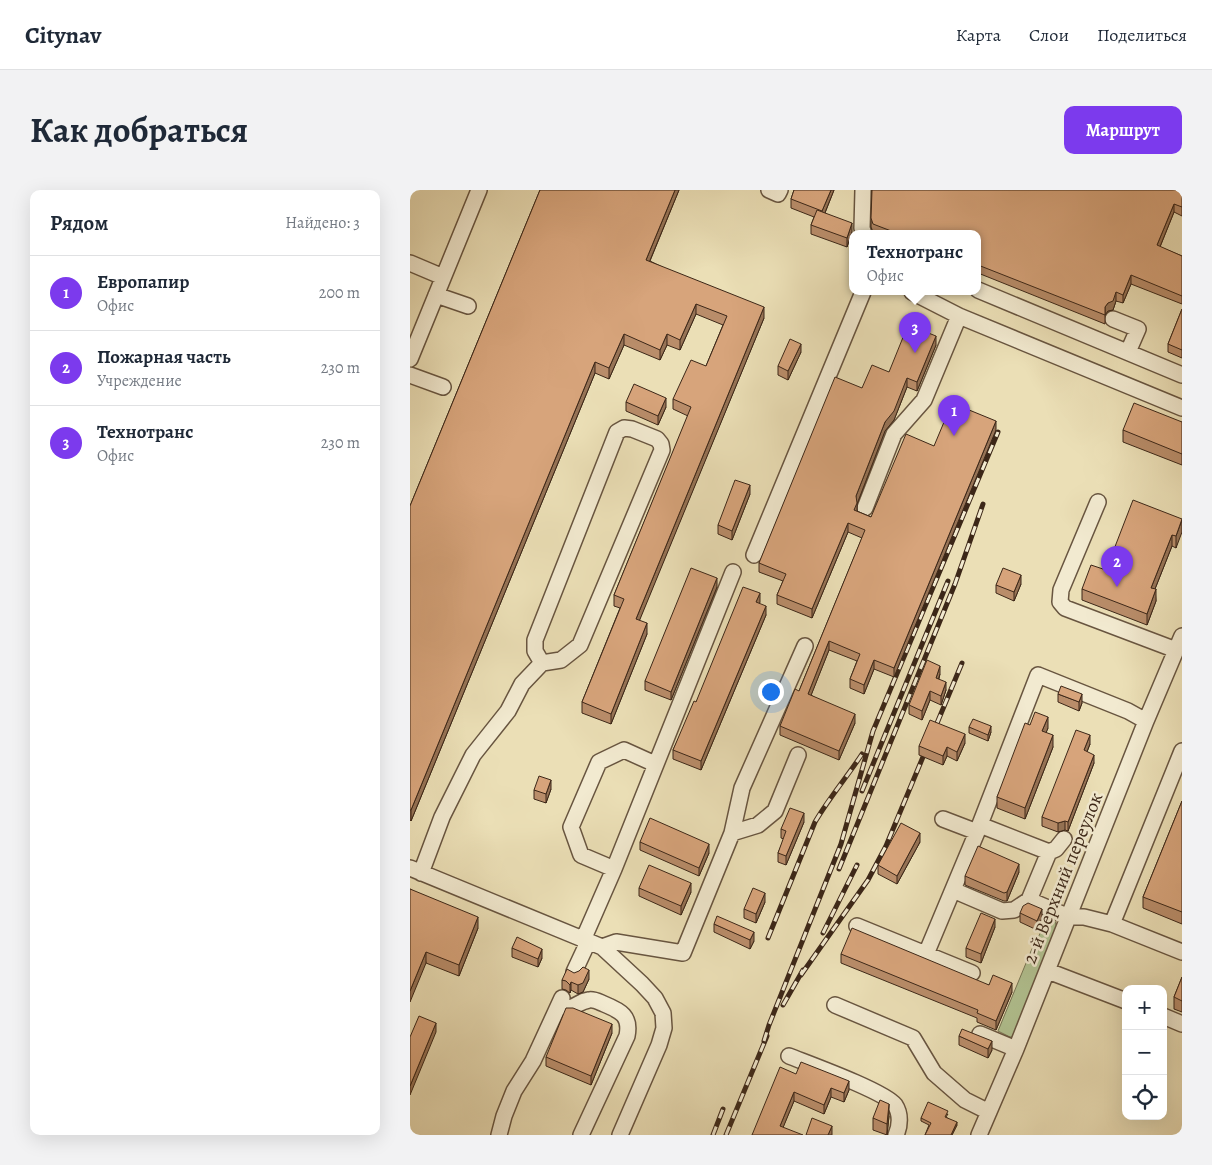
<!DOCTYPE html>
<html lang="ru">
<meta charset="utf-8">
<style>
body{margin:0;font-family:Alegreya,serif;background:#f2f2f3;color:#1f2937}
.controls{position:absolute;right:15px;bottom:15px;display:grid;overflow:hidden;border-radius:10px;box-shadow:0 5px 20px #0002}
.controls button{width:45px;height:45px;display:grid;place-items:center;padding:0;border:0;border-bottom:1px solid #e0e1e3;background:#fff;color:#1f2937;font:25px sans-serif}
.you{position:absolute;left:360px;top:501px;width:18px;height:18px;margin:-12px;border:4px solid #fff;border-radius:50%;background:#1a73e8;box-shadow:0 0 0 8px #1a73e833}
.badge{display:grid;place-items:center;width:32px;height:32px;border-radius:50%;background:#7c3aed;color:#fff;font-size:16px;font-weight:700}
.pin{position:absolute;translate:-50% -41px;filter:drop-shadow(0 1px 2px #0008)}
.pin::after{content:'';position:absolute;top:26px;width:18px;height:15px;background:inherit;clip-path:polygon(0 0,100% 0,50% 100%)}
.popup{position:absolute;left:439px;top:40px;width:132px;height:65px;box-sizing:border-box;display:grid;place-content:center;border-radius:10px;background:#fff;filter:drop-shadow(0 1px 4px #0005);font-size:16px;white-space:nowrap;color:#747a83}
.popup b{font-size:19px;color:#1f2937}
.popup::after{content:'';position:absolute;left:50%;top:100%;margin-left:-10px;border:10px solid transparent;border-top-color:#fff}
.list{margin:0;padding:0;list-style:none}
h2{display:flex;justify-content:space-between;align-items:center;height:65px;margin:0;padding:0 20px;font-size:21px}
h2 small{font-size:16px;font-weight:400;color:#747a83}
.list li{display:grid;grid-template-columns:32px 1fr auto;gap:15px;align-items:center;box-sizing:border-box;height:75px;padding:0 20px;border-top:1px solid #e0e1e3}
.list b{display:block;font-size:19px;white-space:nowrap}
.list p{margin:0;font-size:16px;white-space:nowrap;color:#747a83}
.list em{font-size:16px;font-style:normal;color:#747a83}
.icon{flex:none;width:28px;height:28px;fill:none;stroke:currentColor;stroke-width:2;stroke-linecap:round;stroke-linejoin:round}
.map{position:relative;flex:none;width:772px;height:945px;overflow:hidden;border-radius:10px}
header{display:flex;align-items:center;gap:30px;box-sizing:border-box;height:70px;padding:0 25px;background:#fff;border-bottom:1px solid #e0e1e3}
header strong{font-size:24px}
nav{display:flex;gap:28px;margin-inline-start:auto;font-size:18px}
.intro{display:flex;align-items:center;justify-content:space-between;box-sizing:border-box;height:120px;padding:0 30px}
h1{margin:0;font-size:35px}
.button{padding:12px 22px;border-radius:10px;background:#7c3aed;color:#fff;font-size:18px;font-weight:700}
main{display:flex;gap:30px;padding:0 30px}
aside{flex:1;background:#fff;border-radius:10px;box-shadow:0 5px 20px #0002}
.map>svg:first-child{display:block}
</style>
<header>
<strong>Citynav</strong>
<nav><a>Карта</a><a>Слои</a><a>Поделиться</a></nav>
</header>
<div class="intro"><h1>Как добраться</h1><a class="button">Маршрут</a></div>
<main>
<aside>
<h2>Рядом<small>Найдено: 3</small></h2>
<ul class="list">
<li><span class="badge">1</span><div><b>Европапир</b><p>Офис</p></div><em>200 m</em></li>
<li><span class="badge">2</span><div><b>Пожарная часть</b><p>Учреждение</p></div><em>230 m</em></li>
<li><span class="badge">3</span><div><b>Технотранс</b><p>Офис</p></div><em>230 m</em></li>
</ul>
</aside>
<div class="map">
<svg width="772" height="945" viewBox="0 0 772 945">
<rect width="100%" height="100%" fill="#ebdfb6"/>
<filter id="stains"><feTurbulence type="fractalNoise" baseFrequency=".004" numOctaves="4"/><feColorMatrix values="0 0 0 0 .2 0 0 0 0 .09 0 0 0 0 .02 0 0 0 .5 -.17"/></filter>
<radialGradient id="worn" r=".72"><stop offset=".6" stop-color="#630" stop-opacity="0"/><stop offset="1" stop-color="#630" stop-opacity=".3"/></radialGradient>
<!-- green -->
<path fill="#b2c392" stroke="#777555" d="M639,726L644,728L648,741L604,847H600L588,841L621,761Z"/>
<g fill="none" stroke-linecap="round" stroke-linejoin="round">
<defs>
<path id="minor" d="M359,0L368,4L370,0
M453,0L452,38L454,44
M0,73L33,87
M568,100L772,185
M502,102L549,126
M26,105L58,116
M703,129L728,139L718,162
M0,169L69,0
M0,185L33,197
M688,312L651,400L650,412L655,418L766,460
M455,318L484,244L514,210L549,126L772,218
M344,365L453,102
M772,561L702,734L772,762
M533,629L567,642
M570,635L639,662L619,710
M322,643L348,635L365,621L388,565
M639,662L646,659L654,649
M0,678L192,757L232,794L245,808L253,823L254,838L249,855L210,945
M204,679L323,382
M11,683L32,627L63,565L98,521L112,494L132,473L151,470L170,455L252,260L251,254L247,249L222,239L214,238L207,242L125,450V461L132,473
M543,700L592,721L604,720L619,710L659,727H674L702,734
M447,736L562,783
M173,750L204,679L171,665L161,637L189,572L214,560L245,574
M192,757L206,752L273,763L322,643L332,598L395,456
M516,764L567,642L628,485L718,521L736,531
M638,781L716,811
M164,782L178,752
M149,815C165,822 165,812 179,810C184,809 189,812 194,814C211,821 221,826 217,846L171,945
M425,815L503,848L524,883L555,910L579,922
M753,826L772,834
M570,844L606,859
M379,866C399,874 474,901 485,915C491,924 490,936 486,945
M89,945L94,926L104,901L123,871L152,808
M569,945L606,859L736,531L772,446"/>
</defs>
<!-- minor casing -->
<use href="#minor" stroke="#685540" stroke-width="18"/>
<!-- minor -->
<use href="#minor" stroke="#f2ead0" stroke-width="15"/>
<defs>
<path id="rail" d="M452,601L538,391
M429,679L545,394L573,314
M413,743L447,675
M358,748L405,632C419,608 437,587 452,564
M391,785L458,690L476,656L552,473
M373,815L393,780
M354,851L359,835L431,654L463,541L588,242
M303,945L313,919
M316,945L357,846"/>
</defs>
<!-- rail casing -->
<use href="#rail" stroke="#3c2718" stroke-width="5"/>
<!-- rail -->
<use href="#rail" stroke="#f2ead0" stroke-width="3" stroke-dasharray="9" stroke-linecap="butt"/>
</g>
<!-- wall -->
<path fill="#b98d6a" stroke="#3c2718" d="M130,0H269L240,71L354,128L229,430L237,444L201,534L172,523V512L210,418L204,416V405L278,226L263,219V209L296,176L313,135L286,124L270,160L257,155L250,170L214,155L199,189L185,183L1,631L0,630V316Z
M384,0H424L415,23L442,42L437,57L401,44V35L404,27L381,18V9Z
M462,0H772V26L764,22L750,57L772,66V114L721,94L713,113L706,111L703,120L698,121L695,125V134L568,83V44H468L463,42L461,37Z
M772,119V168L758,162V154Z
M526,155L507,201L497,197L484,230L475,241L447,314V321L461,327L524,256L586,240L484,487L464,479L454,504L440,498V489L447,471L419,460L401,505L445,533L429,570L370,545V536L389,501L452,348L438,342L402,428L367,414V405L373,391L349,382V373L452,198L479,182Z
M391,162L378,190L368,185V176Z
M216,212L256,217L248,235L216,221Z
M772,232V275L713,252V240Z
M340,304L322,350L308,344V335Z
M772,329L766,358L762,356L745,399L746,411L737,435L672,410V399L696,380Z
M611,394L604,411L586,403V395Z
M307,397L261,510L235,500V491Z
M350,412L349,413L356,425L291,580L263,569V560L286,512Z
M530,484L529,489L536,500L531,515L520,510L512,530L499,524V515Z
M648,504L672,513L669,521L648,512Z
M620,535L638,538L636,542L643,557L615,629L587,618V607Z
M559,537L581,542L578,551L559,543Z
M555,553L547,571L537,566L533,575L509,565V556Z
M680,554L677,562L684,573L658,641L655,640L648,642L632,636V627Z
M141,599L136,613L124,609V600Z
M772,611V734L733,718V707Z
M394,632L376,675L368,672V663L374,649L371,648V639Z
M230,652L299,663L289,686L230,660Z
M510,652L487,694L468,684V675Z
M609,682L597,711H594L555,695V686Z
M229,698L281,702L271,725L229,706Z
M0,699L68,738L49,786L16,773Z
M355,712L346,733L334,728V719Z
M610,723L632,728L627,740L610,732Z
M304,734L344,751L340,759L304,742Z
M585,737L571,773L556,767V758Z
M102,758L132,768L128,777L102,767Z
M431,764L579,795L602,802L586,840L567,832V828L431,773Z
M772,787V822L764,819V807Z
M179,789L173,802L168,804L161,800L160,803L156,800L152,799V790Z
M202,843L181,895L136,876V867Z
M549,846L582,860L578,868L549,855Z
M386,884L439,900L434,912L421,907L414,924L384,911L373,937L342,945Z
M538,924L536,927L547,935L542,945H515L519,935L511,931V928Z
M479,926L477,945L463,940V928Z"/>
<!-- shaded-wall -->
<path fill="#967356" stroke="#3c2718" d="M265,0H269L236,80V70Z
M421,0H424L412,30V21Z
M764,14V22L747,64V55Z
M442,33V42L437,57V48Z
M721,85V94L713,113V105Z
M706,102V111L703,120L698,121L695,125V117Z
M286,114V124L270,160V150Z
M354,117V128L226,439V429Z
M214,144V155L199,189V178Z
M257,144V155L250,170V160Z
M526,146V155L507,201V192Z
M391,154V162L378,190V181Z
M185,172V183L1,631V620Z
M497,188V197L484,230L475,241L447,314V322L444,320L446,306L475,232Z
M256,208V217L248,235V226Z
M586,231V240L484,487V478Z
M340,295V304L322,350V341Z
M772,330V342L766,358V346Z
M438,333V342L402,428V419Z
M762,345V356L741,409V398Z
M611,385V394L604,411V402Z
M307,388V397L261,510V502Z
M746,399V411L737,435V424Z
M350,403V412L346,421V412Z
M356,416V425L291,580V571Z
M237,433V444L201,534V524Z
M419,451V460L398,513V504Z
M464,470V479L454,504V495Z
M530,476V484L526,496V488Z
M536,492V500L531,515V506Z
M520,501V510L512,530V521Z
M672,504V513L669,521V512Z
M445,524V533L429,570V561Z
M638,527V538L632,553V541Z
M581,536V542L578,551V545Z
M555,544V553L547,571V562Z
M643,545V557L615,629V618Z
M680,545V554L674,569V560Z
M537,557V566L533,575V566Z
M684,565V573L658,641V632Z
M141,590V599L136,613V604Z
M394,623V632L376,675V666Z
M655,631V640L648,642V633Z
M510,643V652L487,694V686Z
M299,654V663L289,686V678Z
M609,674V682L597,711V702Z
M281,693V702L271,725V716Z
M355,703V712L346,733V724Z
M632,719V728L627,740V731Z
M68,727V738L49,786V775Z
M585,729V737L571,773V764Z
M344,742V751L340,759V750Z
M132,759V768L128,777V769Z
M16,762V773L0,812V801Z
M179,780V789L173,802L168,804V795Z
M161,792V800L160,803V795Z
M602,793V802L586,840V831Z
M26,833V842L0,905V896Z
M202,834V843L181,895V886Z
M582,851V860L578,868V859Z
M439,891V900L434,912V903Z
M421,898V907L414,924V915Z
M384,902V911L370,945V936Z
M479,914V926L477,945V934Z
M547,932V935L542,945H541Z
M422,936V945H418Z"/>
<!-- building -->
<path fill="#d7a47b" stroke="#3c2718" d="M130,0H265L236,70L354,117L226,429L237,433L201,524L172,512L214,409L204,405L281,217L263,209L281,170L296,176L317,126L286,114L270,150L257,144L250,160L214,144L199,178L185,172L1,620H0V316Z
M384,0H421L412,21L381,9Z
M462,0H772V17L764,14L747,55L772,66V106L721,85L713,105L706,102L703,111L698,113L695,117V125L568,75V44H489L463,34L461,28Z
M407,20L442,33L437,48L401,35Z
M772,119V160L758,154Z
M498,135L526,146L507,192L497,188L484,221L475,232L446,306L447,313L444,320L461,327L496,244L524,256L542,213L586,231L484,478L464,470L454,495L440,489L450,464L419,451L398,504L445,524L429,561L370,536L385,499L389,501L455,340L438,333L402,419L367,405L376,384L349,373L425,187L452,198L462,175L479,182Z
M380,149L391,154L378,181L368,176Z
M224,194L256,208L248,226L216,212Z
M724,213L772,232V264L713,240Z
M325,290L340,295L322,341L308,335Z
M723,310L772,329L766,346L762,345L741,398L746,399L737,424L672,399L681,375L696,380Z
M281,378L307,388L261,502L235,491Z
M593,378L611,385L604,402L586,395Z
M333,397L350,403L346,412L356,416L291,571L263,560L284,511L286,512Z
M517,470L530,476L526,488L536,492L531,506L520,501L512,521L499,515Z
M651,496L672,504L669,512L648,504Z
M625,522L638,527L632,541L643,545L615,618L587,607L615,533L620,535Z
M563,529L581,536L578,545L559,537Z
M520,530L555,544L547,562L537,557L533,566L509,556Z
M666,540L680,545L674,560L684,565L658,632L655,631L648,633L632,627Z
M129,586L141,590L136,604L124,600Z
M772,611V722L733,707Z
M380,618L394,623L376,666L368,663L376,641L371,639Z
M240,628L299,654L289,678L230,652Z
M491,633L510,643L487,686L468,675Z
M568,656L609,674L597,702L594,703L555,686Z
M239,675L281,693L271,716L229,698Z
M343,698L355,703L346,724L334,719Z
M0,699L68,727L49,775L16,762L0,801Z
M618,713L632,719L627,731L610,723L613,716Z
M571,723L585,729L571,764L556,758Z
M307,726L344,742L340,750L304,734Z
M442,738L579,795L583,785L602,793L586,831L567,823L568,820L431,764Z
M107,747L132,759L128,769L102,758Z
M173,777L179,780L173,793L168,795L161,792L160,795L156,791L152,790L157,779L164,783L169,781Z
M772,787V811L764,807Z
M156,818H163L202,834L181,886L136,867Z
M9,826L26,833L0,896V847Z
M552,839L582,851L578,859L549,846Z
M391,872L439,891L434,903L421,898L414,915L384,902L370,936L393,945H342L370,877L386,884Z
M470,910L479,914L477,934L463,928Z
M518,912L538,921L535,927L547,932L541,945H515L521,933L511,928Z
M402,928L422,936L418,945H396Z"/>
<g text-anchor="middle" dominant-baseline="central" stroke-width="5" stroke-linejoin="round" paint-order="stroke">
<!-- street labels -->
<g font-size="19" fill="#3c2718" stroke="#f2ead0">
<text transform="translate(653 688) rotate(-68)">2-й Верхний переулок</text>
</g>
</g>
<rect width="100%" height="100%" filter="url(#stains)"/>
<rect width="100%" height="100%" fill="url(#worn)"/>
</svg>
<div class="controls">
<button>+</button>
<button>−</button>
<button><svg class="icon" aria-label="locate" viewBox="0 0 24 24"><circle cx="12" cy="12" r="6"/><path d="M12 2v4M12 18v4M2 12h4M18 12h4"/></svg></button>
</div>
<div class="you"></div>
<div class="pin badge" style="left:544px;top:246px">1</div>
<div class="pin badge" style="left:707px;top:397px">2</div>
<div class="pin badge" style="left:505px;top:163px">3</div>
<div class="popup"><b>Технотранс</b>Офис</div>
</div>
</main>
